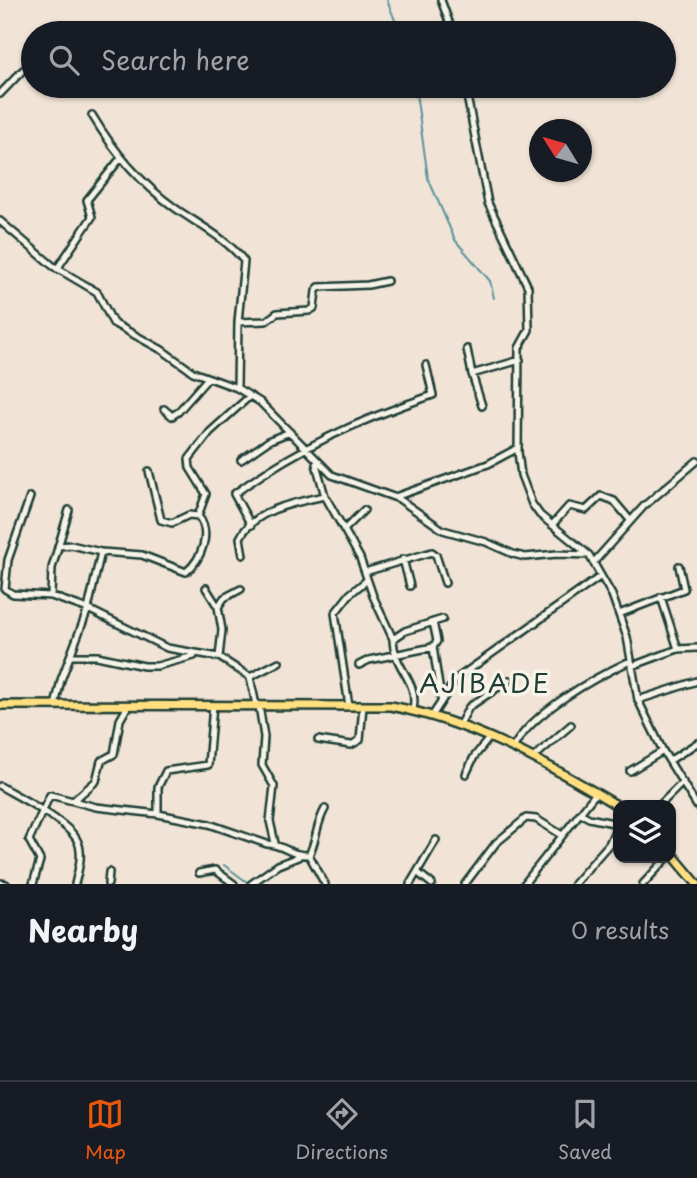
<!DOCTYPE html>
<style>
body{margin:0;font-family:"Playpen Sans",sans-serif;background:#20242c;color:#f1f3f6}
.controls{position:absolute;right:21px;bottom:21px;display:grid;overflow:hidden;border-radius:14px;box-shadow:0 2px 5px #0004}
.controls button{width:63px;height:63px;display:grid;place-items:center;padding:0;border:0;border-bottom:2px solid #363941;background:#171b24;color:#f1f3f6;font:35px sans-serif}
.compass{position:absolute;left:529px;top:119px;width:63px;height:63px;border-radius:50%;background:#171b24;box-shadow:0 2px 5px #0004;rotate:307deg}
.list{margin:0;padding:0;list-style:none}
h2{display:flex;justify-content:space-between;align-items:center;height:91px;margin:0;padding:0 28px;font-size:30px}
h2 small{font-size:23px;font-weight:400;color:#9ea1a6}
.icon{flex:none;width:38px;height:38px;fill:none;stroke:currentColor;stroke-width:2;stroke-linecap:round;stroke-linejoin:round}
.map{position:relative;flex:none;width:697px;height:884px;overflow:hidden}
.search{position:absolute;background:#171b24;box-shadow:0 2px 5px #0004;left:21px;right:21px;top:21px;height:77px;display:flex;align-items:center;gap:18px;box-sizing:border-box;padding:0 24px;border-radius:38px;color:#9ea1a6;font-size:26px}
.sheet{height:196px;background:#171b24}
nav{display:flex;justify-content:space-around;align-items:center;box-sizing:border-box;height:98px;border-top:2px solid #363941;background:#171b24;font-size:19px;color:#9ea1a6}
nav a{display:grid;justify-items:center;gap:4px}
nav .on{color:#ea580c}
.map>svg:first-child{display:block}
</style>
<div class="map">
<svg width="697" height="884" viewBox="0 0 697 884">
<rect width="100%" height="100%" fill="#f1e4d6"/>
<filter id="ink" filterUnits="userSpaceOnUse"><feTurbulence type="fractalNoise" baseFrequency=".0143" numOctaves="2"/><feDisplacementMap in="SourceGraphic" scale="14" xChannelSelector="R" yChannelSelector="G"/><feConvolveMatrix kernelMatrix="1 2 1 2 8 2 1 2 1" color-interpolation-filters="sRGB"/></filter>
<g filter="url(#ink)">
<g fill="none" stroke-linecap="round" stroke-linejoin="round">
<!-- stream -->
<path stroke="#5b939d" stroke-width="2" d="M387,0L400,33
M415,86L428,178L455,240L490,281L494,298
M224,865L247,882"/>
<defs>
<path id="minor" d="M441,0L453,33
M465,86L488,203L528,287L529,330L519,348L518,452L521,475L532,504L540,515L589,555L612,595L627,637L638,700L663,751L697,806
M0,94L23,70
M92,115C114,152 140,183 175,208C199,225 226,238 244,261L238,322
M0,221L53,266L97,292L113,323L162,350L193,372L237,388L260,402L332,475L399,499L443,530L486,542L513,554L525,557L557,554L589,555
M57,269L92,217L87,200L120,159
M467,349L472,374
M237,388L238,322L266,321L277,313L309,311L314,308L316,291L319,287L368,285L387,281
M482,406L472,374L520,360
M164,409L172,416L178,412L208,378
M241,460L270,440L290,432
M316,464L325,496L360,558L373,596L393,639
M149,471L161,520L172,523L189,515L198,516C212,532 202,559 186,572L142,555L101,552L88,609L167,648L219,657L250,677L256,705
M30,497L8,560L5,589L13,594L51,596L88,609L61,680L55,706
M395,497L488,464L518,448
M198,516L206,494L190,468L189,459L210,432L250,396
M251,525L234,494C297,448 359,420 433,395L426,365
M552,525L569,506L586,510L601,496L614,501L630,520
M344,530L364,510
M58,546L71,545L101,552
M243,555L240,538C254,509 297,502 325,496
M403,559L410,586
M594,562L644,506L697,461
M365,572L432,552L436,555L445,583
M206,588L218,607
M51,596L52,568L69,510
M619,614L684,589L679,566
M433,647L437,641L433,622
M678,649L697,648
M70,656H97L144,666H157L194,656
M219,657L222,630L218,607L224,598L241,589
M359,665L369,660L433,647L441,699
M632,666L678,649L661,597
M250,677L279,662
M638,700L697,681
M259,705L264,737L262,765L274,786L270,821L275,843
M349,706L335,613L350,594L367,580
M413,710C419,679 394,671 393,639L405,631L443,619
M432,716L456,679L601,576
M459,726L469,707L509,680
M318,740L351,745L360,740L363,706
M513,748C532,712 594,678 630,661
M534,757L571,725
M669,761L697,743
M630,771L663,751
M466,774L474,757L490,737
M0,786C19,797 68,822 77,840C84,853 78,871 75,884
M73,801L96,781L101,761L114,754L120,720L128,706
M660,805L683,782
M580,813L589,818L618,824
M158,814V787L166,771L208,765L213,705
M309,855L325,884
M417,872L432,884
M199,873L215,870L234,884
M0,883L6,884
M33,884L40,860L29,840L50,795L96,807L158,814L209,824L267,844C283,844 290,856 309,855C317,840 316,824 325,809
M108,884L109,872
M251,884L278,865L298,857
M410,884L436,840
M465,884L496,843L526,818L536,819L562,835
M524,884L596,793
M574,884L609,844L618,824
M643,884L667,858"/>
<path id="major" d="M0,705L391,706C473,722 547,763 618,806
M671,853L697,884"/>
</defs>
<!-- minor casing -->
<use href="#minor" stroke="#1f3d34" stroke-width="10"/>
<!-- major casing -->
<use href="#major" stroke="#1f3d34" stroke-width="12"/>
<!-- minor -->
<use href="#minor" stroke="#f7f3e8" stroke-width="5"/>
<!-- major -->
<use href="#major" stroke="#ffdf80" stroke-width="7"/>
</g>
</g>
<g text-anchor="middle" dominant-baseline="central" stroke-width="7" stroke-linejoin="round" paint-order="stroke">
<!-- quarter labels -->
<g font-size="26" letter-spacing="2" fill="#1f3d34" stroke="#f7f3e8">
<text x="485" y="682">AJIBADE</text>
</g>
</g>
</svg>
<div class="controls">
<button><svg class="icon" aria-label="layers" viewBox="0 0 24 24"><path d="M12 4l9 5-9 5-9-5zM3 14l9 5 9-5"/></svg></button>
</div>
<svg class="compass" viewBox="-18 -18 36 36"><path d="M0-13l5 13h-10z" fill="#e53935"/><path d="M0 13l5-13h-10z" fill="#9ea1a6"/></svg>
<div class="search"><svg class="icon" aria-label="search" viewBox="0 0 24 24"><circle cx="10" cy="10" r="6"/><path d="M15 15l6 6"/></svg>Search here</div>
</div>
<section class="sheet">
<h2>Nearby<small>0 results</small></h2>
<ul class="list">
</ul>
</section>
<nav>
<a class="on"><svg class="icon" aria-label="map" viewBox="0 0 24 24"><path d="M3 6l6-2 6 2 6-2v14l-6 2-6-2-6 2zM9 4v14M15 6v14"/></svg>Map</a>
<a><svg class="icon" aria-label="directions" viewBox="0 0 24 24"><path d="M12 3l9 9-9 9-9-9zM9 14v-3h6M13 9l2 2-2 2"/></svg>Directions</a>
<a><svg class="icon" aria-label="saved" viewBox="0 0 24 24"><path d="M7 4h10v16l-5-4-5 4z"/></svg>Saved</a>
</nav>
